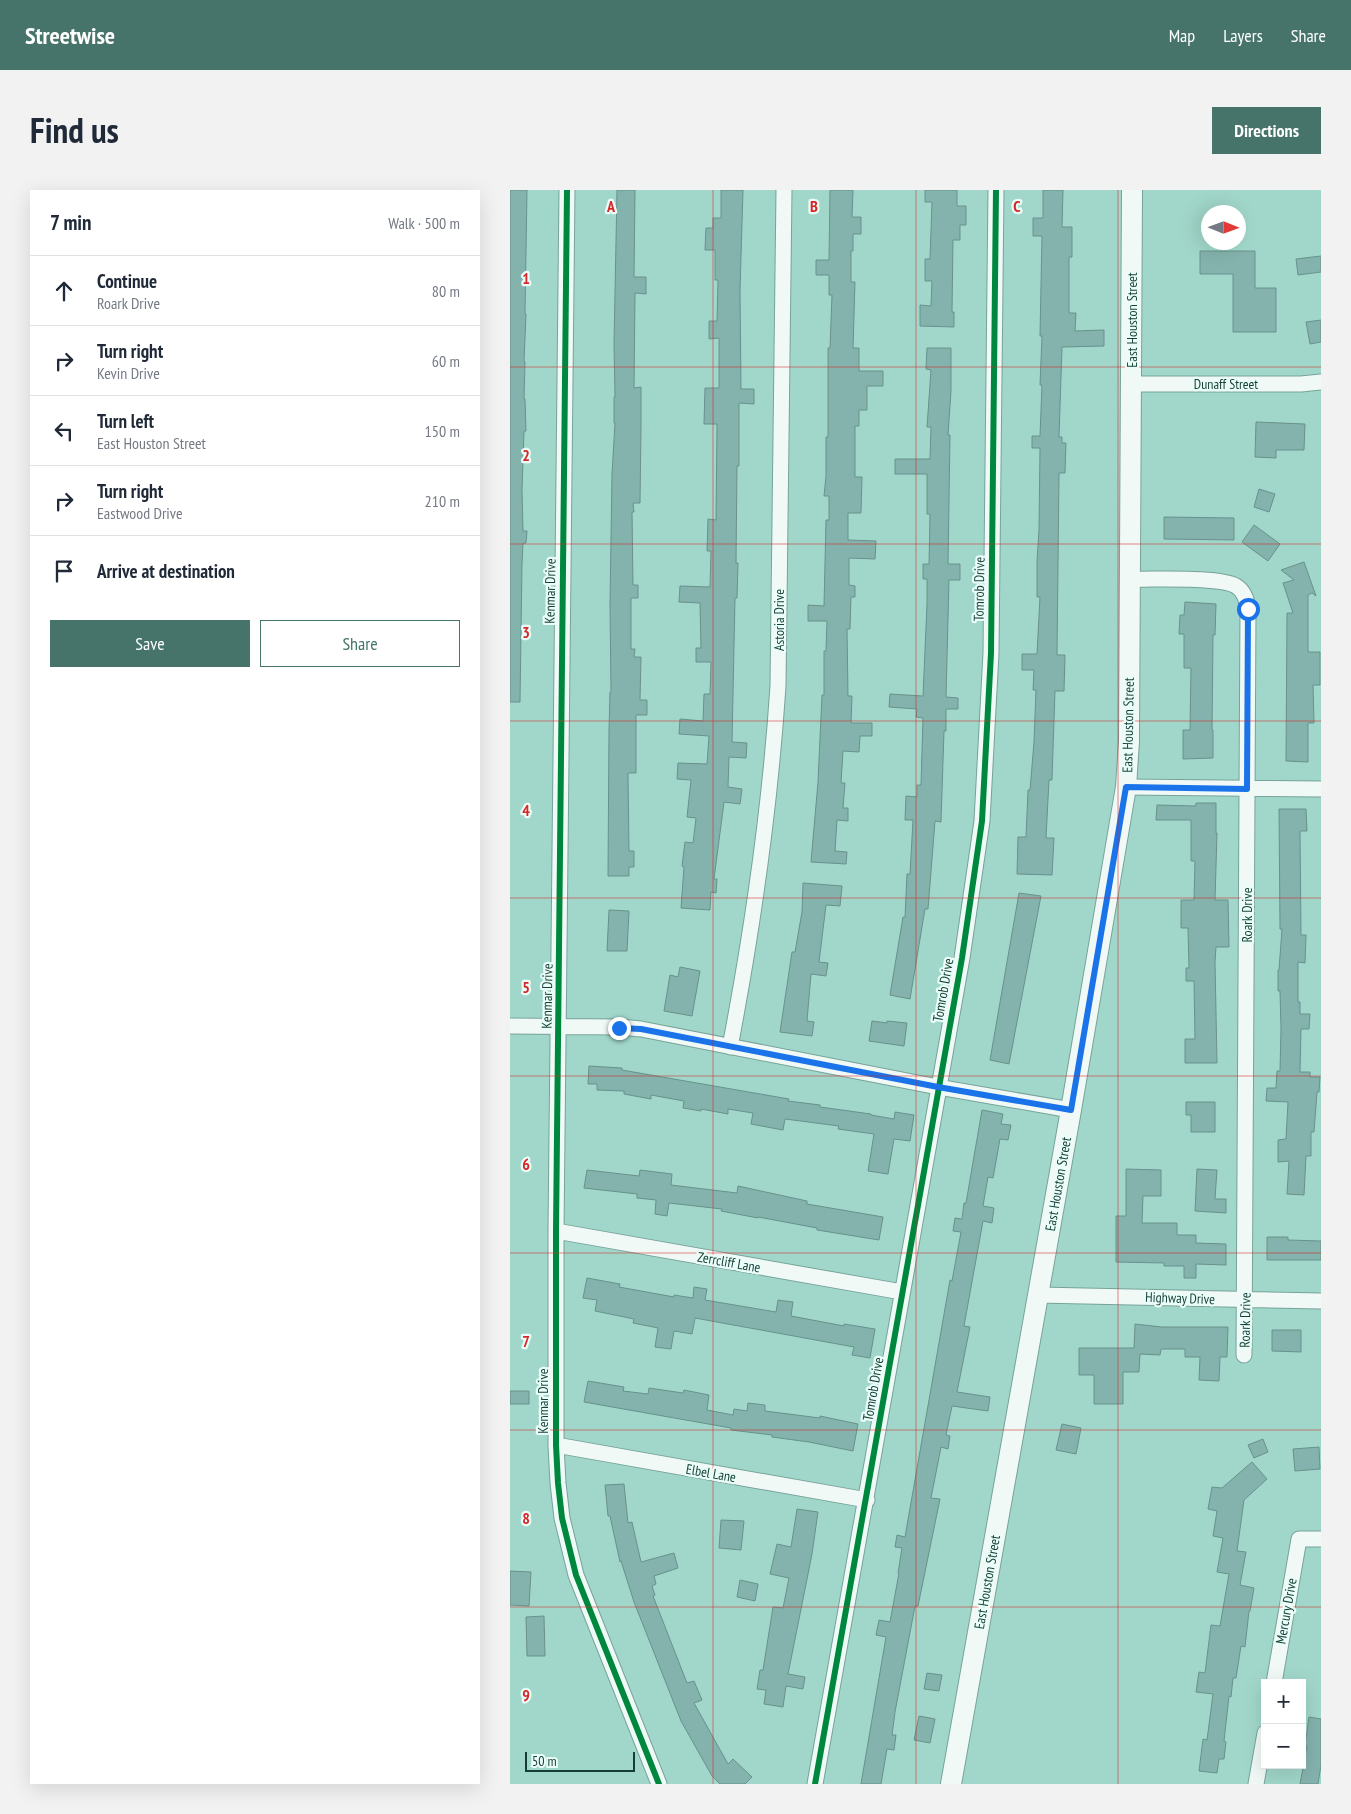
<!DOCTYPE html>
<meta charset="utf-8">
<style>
body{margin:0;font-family:"PT Sans Narrow",sans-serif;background:#f2f2f3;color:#1f2937}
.controls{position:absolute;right:15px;bottom:15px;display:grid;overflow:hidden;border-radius:0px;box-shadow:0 5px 20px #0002}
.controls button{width:45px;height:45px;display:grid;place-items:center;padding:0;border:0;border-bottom:1px solid #e0e1e3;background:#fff;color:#1f2937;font:25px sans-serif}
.compass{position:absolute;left:691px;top:15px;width:45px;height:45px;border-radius:50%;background:#fff;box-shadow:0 5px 20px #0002;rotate:91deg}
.scale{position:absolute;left:15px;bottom:12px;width:110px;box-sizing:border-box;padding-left:5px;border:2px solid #153f36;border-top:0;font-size:14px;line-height:18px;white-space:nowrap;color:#153f36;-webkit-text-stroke:4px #ebfdf8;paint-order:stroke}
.stop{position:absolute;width:15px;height:15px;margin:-11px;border:4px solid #1a73e8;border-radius:50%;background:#fff}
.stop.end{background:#1a73e8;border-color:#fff;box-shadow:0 1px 5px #0008}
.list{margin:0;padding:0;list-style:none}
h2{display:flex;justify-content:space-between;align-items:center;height:65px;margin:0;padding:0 20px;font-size:21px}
h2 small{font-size:16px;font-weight:400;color:#747a83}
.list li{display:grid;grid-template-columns:32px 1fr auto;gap:15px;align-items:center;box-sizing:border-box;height:70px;padding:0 20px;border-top:1px solid #e0e1e3}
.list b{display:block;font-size:19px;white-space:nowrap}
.list p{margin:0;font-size:16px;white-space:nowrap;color:#747a83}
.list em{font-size:16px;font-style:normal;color:#747a83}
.actions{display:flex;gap:10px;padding:15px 20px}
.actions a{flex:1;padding:11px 0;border:1px solid #46746a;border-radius:0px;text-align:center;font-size:18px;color:#46746a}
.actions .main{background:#46746a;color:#fff}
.icon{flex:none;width:28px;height:28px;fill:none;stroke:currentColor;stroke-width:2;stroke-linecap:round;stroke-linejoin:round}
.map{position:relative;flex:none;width:811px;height:1594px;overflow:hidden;border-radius:0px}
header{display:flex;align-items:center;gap:30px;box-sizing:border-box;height:70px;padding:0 25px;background:#46746a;color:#fff}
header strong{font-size:24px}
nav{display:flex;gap:28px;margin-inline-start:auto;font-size:18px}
.intro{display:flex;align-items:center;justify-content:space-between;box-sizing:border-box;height:120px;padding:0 30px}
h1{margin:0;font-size:35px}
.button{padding:12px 22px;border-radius:0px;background:#46746a;color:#fff;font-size:18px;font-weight:700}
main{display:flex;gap:30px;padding:0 30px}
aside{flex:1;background:#fff;border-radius:0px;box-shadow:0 5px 20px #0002}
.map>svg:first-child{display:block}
</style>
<header>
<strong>Streetwise</strong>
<nav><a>Map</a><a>Layers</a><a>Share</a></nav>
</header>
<div class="intro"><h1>Find us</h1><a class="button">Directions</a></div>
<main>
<aside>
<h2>7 min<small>Walk · 500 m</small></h2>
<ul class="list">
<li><svg class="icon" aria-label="ahead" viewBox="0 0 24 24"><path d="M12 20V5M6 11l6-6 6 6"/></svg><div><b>Continue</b><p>Roark Drive</p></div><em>80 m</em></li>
<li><svg class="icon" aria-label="right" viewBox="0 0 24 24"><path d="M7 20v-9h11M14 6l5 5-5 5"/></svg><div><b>Turn right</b><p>Kevin Drive</p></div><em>60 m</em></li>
<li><svg class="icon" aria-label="left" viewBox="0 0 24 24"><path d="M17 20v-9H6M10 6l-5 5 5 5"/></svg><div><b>Turn left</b><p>East Houston Street</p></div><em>150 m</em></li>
<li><svg class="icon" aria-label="right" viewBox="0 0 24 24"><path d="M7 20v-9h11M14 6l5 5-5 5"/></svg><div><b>Turn right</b><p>Eastwood Drive</p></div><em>210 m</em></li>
<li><svg class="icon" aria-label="arrive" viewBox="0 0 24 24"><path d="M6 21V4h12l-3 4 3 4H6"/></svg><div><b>Arrive at destination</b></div></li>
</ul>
<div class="actions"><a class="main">Save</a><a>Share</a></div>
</aside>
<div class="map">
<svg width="811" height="1594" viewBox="0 0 811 1594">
<rect width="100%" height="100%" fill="#a1d7ca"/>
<!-- building -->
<path fill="#84b2ac" stroke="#68928c" d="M0,0H17L15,124H16L14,172H15L14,209H15L16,241H14L12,299L13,341H17L16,353H13L12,374L10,512H0Z
M107,0H125L124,87H136V104L125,103L124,198L131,197V237L130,313H123L124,322H122L123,395H128V408H121V459H125L124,467H131L130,510H137V525H126V583H118L119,661H124V677H119V686H98L99,540L100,502H101L100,414L102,284L105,233H104V207H105L104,154Z
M211,0H233L230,101L231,199H244V214L229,213V276H227L226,373H228L227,408H225L222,552L237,553L236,568L219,567L218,597L232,599L230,614L214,612L204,689H207L206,703L201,702L200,720L171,718L174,677L172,676L175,652L183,653L186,628L177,627L181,590L167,589L168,573L197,574L199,546L169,544L170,529L193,531L194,504H200L201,472H186V458H191L190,413L169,412L170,396L200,397L201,361H197L198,329L206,330L207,234H194L195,198H209V148L199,149V131H207L208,90H205V60H195L196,38H203V28H211Z
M320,0H343L342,27H351V44H343V61H341V92H345L343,158H349V181H373V196H357V220H349V236H345V287H352L351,323H338V350L366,351L365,369L339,368V395L345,396V407H341L340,439H337L338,506H342L341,533H362V546H350L349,562L333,561L331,593H335L333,618H338V631L327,630L325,661L337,662L336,674L301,672L308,592L312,505H314V461H316L317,431H298V415L314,416L316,330H319V306H314L316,286V247H318V158H320L322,105H319V85H306V70H319Z
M415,0H447V16H456V35H450V50H443L442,122H444V137L410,136V115L421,116L422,91H415V69H420L422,12H415Z
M533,0H553L552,37H562V67H559V123H566L565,141L594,140V156L552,157L549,247H552V253H556L555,283H549L547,465H555L554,501H545L542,590H539L536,648H544L542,685L507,684L508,647H516L518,600H520L524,552L526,500H523L524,480H512V464H527L530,407H527V371L529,340L530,258H522V246H530L532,195H530L532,146H530L532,46H523V28H533Z
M690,61H745V98H766V142H723V84H690Z
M811,66V82L788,85L786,69Z
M811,130V152L800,154L796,132Z
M417,158H441V201L438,245H440L438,374H450V390H439L436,507L448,508V519H436V541H434L431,632L425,631L418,719H415L400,809L380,805L393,727H395L397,684H400L403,630H395L396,606L407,607V595H411L413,528L406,527L407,519L379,517L380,504L413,506L417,414V389H413V374H419L420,324H417V284H385V269H420L421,237H417L421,180L416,179Z
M746,232L795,234L794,260H766V268L745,267Z
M749,299L765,304L759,322L744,317Z
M654,327L724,328V350L654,349Z
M744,335L770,354L758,371L732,352Z
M794,372L806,406L802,403L798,405V462H810V495H803L804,533H798V572L776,571L777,423H783L773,393L784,390L771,380Z
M675,412L706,414L705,445H703L702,540H703V568L673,569V540H680L681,478H674V444H669L670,425H674Z
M686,613H706V643H707L705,710H718L719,757H706L705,772L707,873H675V849H685L684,791H676V778H679L678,738H671V710H684L685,671H681V630H646L647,615L686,616Z
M769,619H796L797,641H790L791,745H796L795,773L788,772V812H790V824H800L799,839H791L790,882H800V887H810L809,902H807L804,942H801V966H796L794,1005L777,1004L779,971L768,972V950L776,949L778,912L756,911L757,898H766L767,881H770L771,839L770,801H768V780H769L772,739H770Z
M293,693L332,696L330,716L316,715L309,772L318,773L316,786L301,784L297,831L304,832L302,846L270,842L282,762H285L292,722Z
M509,703L531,706L499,874L480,870Z
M99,720L119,721L117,761H97Z
M170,777L190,781L182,826L154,821L160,785L168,787Z
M362,831L377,833V831L397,833L394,856L359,851Z
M79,876L112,878V880L279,909L278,911L310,915V917L361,924V925L384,929L385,922L404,925L400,951L384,949L378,984L358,981L364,944L328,939L329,936L275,929L273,940L241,934L243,923L218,919V924L191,919V921L173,918L174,911L141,905V909L114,904V901L87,900V894H78Z
M676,912H705V942H681V925H676Z
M472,920L493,924L491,934L501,935L498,950L490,949L483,988L478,987L473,1016L484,1018L482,1033L473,1031L454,1136L460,1137L447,1202L480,1207L478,1221L442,1216L436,1245L440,1246L438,1259L431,1257L421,1308L430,1309L408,1416H405L385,1522L382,1545H386L384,1560L377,1559L371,1594H351L376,1447L366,1445L369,1430L380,1432L389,1383H388L392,1358L385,1357L387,1345L395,1347L440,1090L442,1091L451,1042L443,1041L445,1028L452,1029L454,1013H456Z
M616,979L651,980V1006H633L632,1033H667V1045H686V1053L716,1054V1075L686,1074V1088H674V1076H654V1073L606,1072V1026H616Z
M687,979L707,980L705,1009H716V1023L685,1021Z
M77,980L129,986L130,980L162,984L161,995L227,1003L228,996L297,1011V1014L373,1027L369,1050L307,1040V1038L248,1027V1028L211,1021L212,1019L159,1013L157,1026L145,1024L146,1010L127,1008V1004L74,998Z
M757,1047H778V1050L811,1051V1070H757Z
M77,1088L110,1094L109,1097L164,1107V1105L183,1108L184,1097L197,1099L195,1110L266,1122L268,1110L283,1112L281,1126L334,1136V1134L365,1139L360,1168L342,1165L344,1157L185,1128L182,1144L164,1141L161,1159L145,1157L148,1138L123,1133L124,1129L85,1121L87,1110L73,1108Z
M625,1134L652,1137H718L717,1167H710L709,1191L689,1190L690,1167H675V1159H651L650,1165L630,1164L629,1182H613V1214H584V1185H569V1158H624Z
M762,1140H791V1162L762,1161Z
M78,1191L114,1197L113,1201L138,1204L139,1198L173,1203L174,1200L199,1205L197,1220L223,1225L224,1219L237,1221L238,1213L255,1215V1221L310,1228V1226L348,1234L343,1261L299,1252L262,1247V1245L221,1240V1238L74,1212Z
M0,1201H19V1214H0Z
M552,1234L571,1238L566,1264L546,1260Z
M753,1249L758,1262L744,1268L738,1255Z
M809,1257L810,1279L785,1281L783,1259Z
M742,1272L757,1289L734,1310L727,1361L736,1362L730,1395L744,1398L740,1421H739L735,1457L731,1456L726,1488H723L721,1507L719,1506L714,1551L716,1552L714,1569H709L707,1583L689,1581L693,1549L697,1550L703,1504L686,1502L689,1482L695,1483L701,1435L710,1436L719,1384L707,1382L713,1348L703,1346L707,1321L698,1319L702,1297L712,1298Z
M114,1294L118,1333L122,1332L131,1372L164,1363L168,1378L144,1386L146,1394L142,1396L145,1405L143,1406L177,1493L184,1491L192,1510L184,1513L218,1574L223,1569L242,1587L235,1594H210L202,1586L171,1531L124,1412L111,1371L110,1372L100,1326H98L95,1295Z
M287,1319L308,1322L302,1364L278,1484L295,1487L293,1499L276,1496L273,1517L254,1514L256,1500L247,1499L250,1480H253L263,1417L273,1418L279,1388L260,1384L267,1354L281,1357Z
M211,1330L234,1331L231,1360L209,1358Z
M0,1381L21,1382L19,1416L0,1415Z
M230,1390L248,1394L245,1411L227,1407Z
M34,1426L35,1466H17L16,1427Z
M417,1483L432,1485L429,1501L414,1499Z
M409,1526L425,1529L420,1553L404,1550Z
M799,1527L811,1529V1575L808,1594H790L797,1556H795Z"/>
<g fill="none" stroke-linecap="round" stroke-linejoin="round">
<defs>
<path id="minor" d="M57,0L46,1041V1255L48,1293L52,1328L66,1385L149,1594
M621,194H791L811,192
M620,389C641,390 710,386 726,396C734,401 737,410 738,419L734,1165
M616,597L811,599
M0,836L109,837L131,839L428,897L561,920
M220,857C243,737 260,618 268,496L274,0
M46,1041L392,1102
M528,1105L811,1111
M46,1255L357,1310
M764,1493L789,1349H811
M305,1594L452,768L472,631L481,463L486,0
M746,1594L755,1543"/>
<path id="secondary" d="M441,1594L561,920L616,597L619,551L622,0"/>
</defs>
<!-- minor casing -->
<use href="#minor" stroke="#77a399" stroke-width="17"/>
<!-- secondary casing -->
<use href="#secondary" stroke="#77a399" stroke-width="22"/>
<!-- minor -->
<use href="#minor" stroke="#f1f9f7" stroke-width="15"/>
<!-- secondary -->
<use href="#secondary" stroke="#f1f9f7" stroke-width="20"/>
<defs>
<path id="cycleway" d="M57,0L46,1041V1255L48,1293L52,1328L66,1385L149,1594
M305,1594L452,768L472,631L481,463L486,0"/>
</defs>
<!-- cycleway casing -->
<use href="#cycleway" stroke="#ebfdf8" stroke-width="9"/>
<!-- cycleway -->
<use href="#cycleway" stroke="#00873e" stroke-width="6"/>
</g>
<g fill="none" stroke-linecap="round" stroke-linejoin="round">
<!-- route -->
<path stroke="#1a73e8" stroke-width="6" d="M109,838L131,839L428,897L561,920L616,597L737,599L738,419"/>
</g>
<!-- grid -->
<path fill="none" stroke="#d62828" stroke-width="1" stroke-opacity="0.55" d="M203,0V1594M406,0V1594M608,0V1594M0,177H811M0,354H811M0,531H811M0,708H811M0,886H811M0,1063H811M0,1240H811M0,1417H811"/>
<g text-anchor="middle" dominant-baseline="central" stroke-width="4.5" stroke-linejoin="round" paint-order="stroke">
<!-- street labels -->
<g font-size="14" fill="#153f36" stroke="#ebfdf8">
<text transform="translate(622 130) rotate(-90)">East Houston Street</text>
<text x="716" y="194">Dunaff Street</text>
<text transform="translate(469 399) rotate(-89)">Tomrob Drive</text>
<text transform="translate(40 401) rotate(-89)">Kenmar Drive</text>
<text transform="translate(269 430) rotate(-90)">Astoria Drive</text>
<text transform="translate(618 535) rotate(-89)">East Houston Street</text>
<text transform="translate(737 725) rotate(-90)">Roark Drive</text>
<text transform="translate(433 800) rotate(-80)">Tomrob Drive</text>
<text transform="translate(37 806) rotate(-89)">Kenmar Drive</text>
<text transform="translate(548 994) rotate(-80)">East Houston Street</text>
<text transform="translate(219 1072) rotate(10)">Zerrcliff Lane</text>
<text transform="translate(670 1108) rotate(2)">Highway Drive</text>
<text transform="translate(735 1130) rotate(-89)">Roark Drive</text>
<text transform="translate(363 1199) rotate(-80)">Tomrob Drive</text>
<text transform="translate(33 1211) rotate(-90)">Kenmar Drive</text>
<text transform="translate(201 1283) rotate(10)">Elbel Lane</text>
<text transform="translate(477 1392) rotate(-80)">East Houston Street</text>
<text transform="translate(776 1421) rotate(-80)">Mercury Drive</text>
</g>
</g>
<g font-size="16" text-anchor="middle" font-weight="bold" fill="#d62828" stroke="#ebfdf8" stroke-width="4.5" stroke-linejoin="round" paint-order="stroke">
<text x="101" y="22">A</text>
<text x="304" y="22">B</text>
<text x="507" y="22">C</text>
<text x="16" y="94">1</text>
<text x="16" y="271">2</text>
<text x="16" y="448">3</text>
<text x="16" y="626">4</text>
<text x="16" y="803">5</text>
<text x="16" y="980">6</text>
<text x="16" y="1157">7</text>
<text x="16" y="1334">8</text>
<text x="16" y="1511">9</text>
</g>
</svg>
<div class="controls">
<button>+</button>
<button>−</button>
</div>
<svg class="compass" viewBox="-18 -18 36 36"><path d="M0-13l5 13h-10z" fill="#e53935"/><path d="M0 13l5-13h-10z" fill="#747a83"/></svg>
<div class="scale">50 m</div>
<div class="stop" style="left:738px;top:419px"></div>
<div class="stop end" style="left:109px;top:838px"></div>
</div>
</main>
